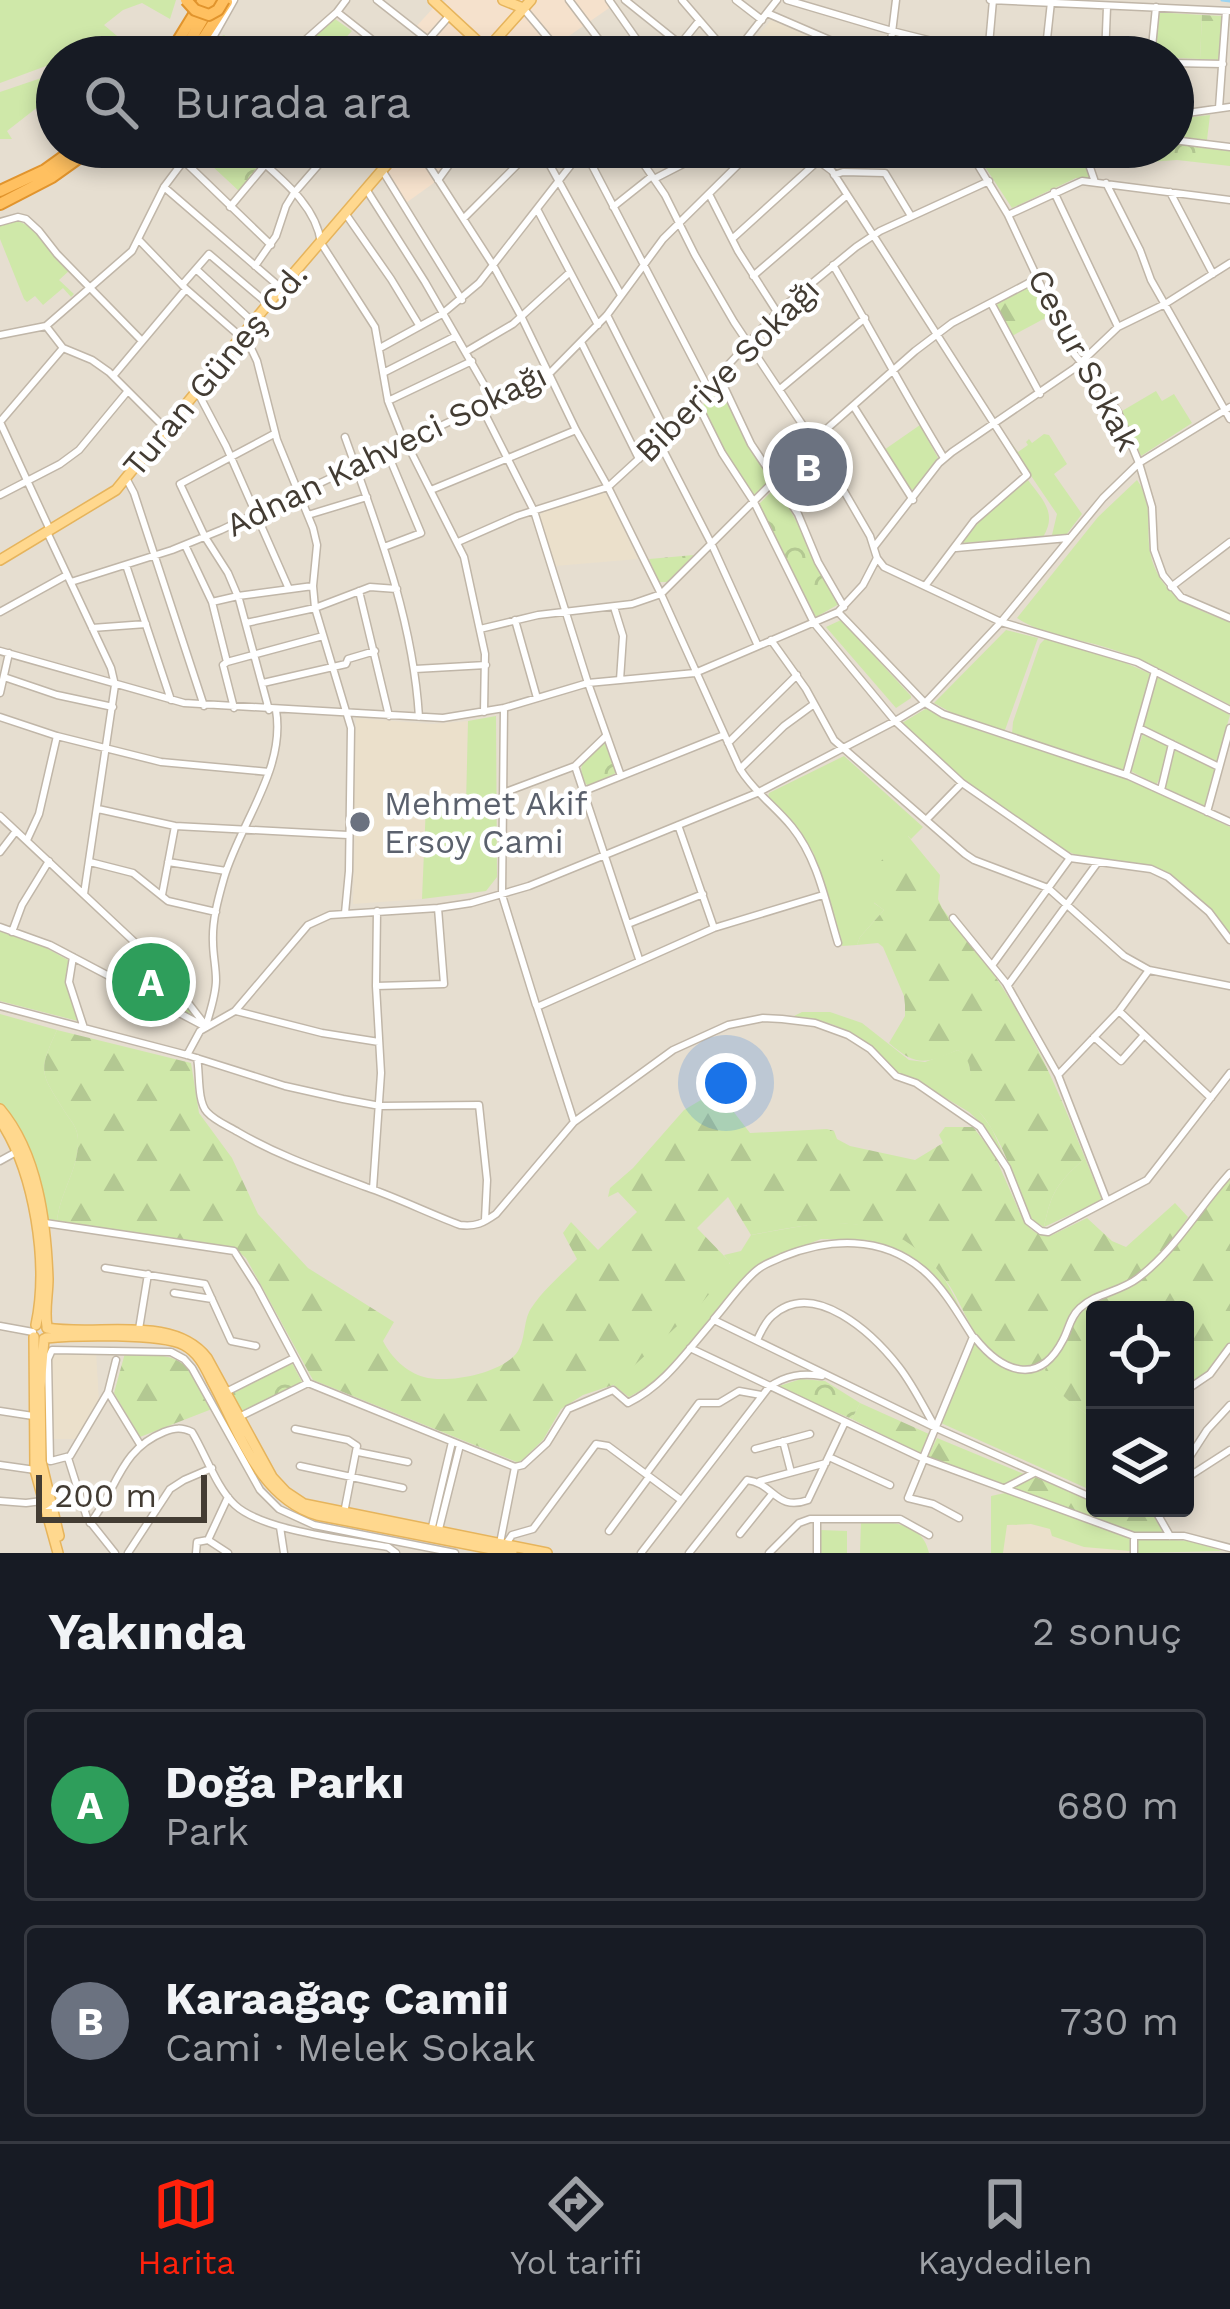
<!DOCTYPE html>
<html lang="tr">
<meta charset="utf-8">
<style>
body{margin:0;font-family:"Work Sans",sans-serif;background:#242831;color:#f1f3f6}
.controls{position:absolute;right:36px;bottom:36px;display:grid;overflow:hidden;border-radius:12px;box-shadow:0 6px 18px #0003}
.controls button{width:108px;height:108px;display:grid;place-items:center;padding:0;border:0;border-bottom:3px solid #363941;background:#171b24;color:#f1f3f6;font:60px sans-serif}
.scale{position:absolute;left:36px;bottom:30px;width:171px;box-sizing:border-box;padding-left:12px;border:6px solid #433c33;border-top:0;font-size:33px;line-height:42px;white-space:nowrap;color:#433c33;-webkit-text-stroke:9px #fff;paint-order:stroke}
.you{position:absolute;left:726px;top:1083px;width:42px;height:42px;margin:-30px;border:9px solid #fff;border-radius:50%;background:#1a73e8;box-shadow:0 0 0 18px #1a73e833}
.badge{display:grid;place-items:center;width:78px;height:78px;border-radius:50%;background:#ff220c;color:#fff;font-size:39px;font-weight:700}
.pin{position:absolute;translate:-50% -50%;border:6px solid #fff;box-shadow:0 3px 12px #0006}
.list{margin:0;padding:0;list-style:none}
h2{display:flex;justify-content:space-between;align-items:center;height:156px;margin:0;padding:0 48px;font-size:51px}
h2 small{font-size:39px;font-weight:400;color:#9ea1a6}
.list li{display:grid;grid-template-columns:78px 1fr auto;gap:36px;align-items:center;box-sizing:border-box;height:192px;margin:0 24px 24px;padding:0 24px;border:3px solid #363941;border-radius:12px}
.list b{display:block;font-size:45px;white-space:nowrap}
.list p{margin:0;font-size:39px;white-space:nowrap;color:#9ea1a6}
.list em{font-size:39px;font-style:normal;color:#9ea1a6}
.icon{flex:none;width:66px;height:66px;fill:none;stroke:currentColor;stroke-width:2;stroke-linecap:round;stroke-linejoin:round}
.map{position:relative;flex:none;width:1230px;height:1553px;overflow:hidden}
.search{position:absolute;background:#171b24;box-shadow:0 6px 18px #0003;left:36px;right:36px;top:36px;height:132px;display:flex;align-items:center;gap:30px;box-sizing:border-box;padding:0 42px;border-radius:66px;color:#9ea1a6;font-size:45px}
.sheet{height:588px;background:#171b24}
nav{display:flex;justify-content:space-around;align-items:center;box-sizing:border-box;height:168px;border-top:3px solid #363941;background:#171b24;font-size:33px;color:#9ea1a6}
nav a{display:grid;justify-items:center;gap:6px}
nav .on{color:#ff220c}
.map>svg:first-child{display:block}
</style>
<div class="map">
<svg width="1230" height="1553" viewBox="0 0 1230 1553">
<defs>
<pattern id="forest-firs" width="22" height="20" patternUnits="userSpaceOnUse" patternTransform="scale(3)"><rect width="22" height="20" fill="#cfe8a9"/><path d="M5 1l3.5 6h-7zM16 11l3.5 6h-7z" fill="#b3c892"/></pattern>
<pattern id="park-crowns" width="20" height="18" patternUnits="userSpaceOnUse" patternTransform="scale(3)"><rect width="20" height="18" fill="#cfe8a9"/><path d="M2 6a3 3 0 1 1 6 0M12 15a3 3 0 1 1 6 0" fill="none" stroke="#b3c892"/></pattern>
</defs>
<rect width="100%" height="100%" fill="#f2ece2"/>
<!-- residential -->
<path fill="#e6ded0" fill-rule="evenodd" d="M0,0H1230V1553H0ZM57,57H1173V147H57ZM1095,1310H1185V1508H1095Z"/>
<!-- commercial -->
<path fill="#f5e1cc" d="M446,0H609L612,6L556,45L564,57H445L414,29L434,7L437,9Z
M363,147H462L438,180L403,205L382,170L360,150Z"/>
<!-- education -->
<path fill="#ebe0cb" d="M771,20L846,52L842,57H739Z
M605,490L638,559L555,566L538,516L546,510Z
M356,718L433,724L468,721L466,805L426,806L422,899L353,904L355,827L358,832L367,829L366,823L370,821L367,813L354,817V806L352,805Z
M96,1352L99,1401L78,1439H51L52,1353Z
M1005,1493L1131,1538L1130,1553H991V1496Z"/>
<!-- green -->
<path fill="#cfe8a9" d="M0,0H176L170,19L142,3L123,10L104,25L142,57H57V62L0,83Z
M1156,12L1202,15L1200,59L1151,57Z
M335,19L352,31L327,57H291Z
M224,35L252,57H206L220,37Z
M53,74L57,75V92L7,131L12,139H0V92Z
M1210,115L1207,140L1173,136V119Z
M840,147H916L917,162L841,165Z
M972,147H1079L1090,178H1076L1012,208Z
M18,221C37,227 54,256 70,270L59,280L74,294L71,297L63,288L43,305L35,296L27,302L24,299L0,239V226Z
M717,385L770,480L753,496L732,465L703,407L705,397Z
M1156,391L1162,401L1174,394L1192,423L1141,456L1122,411Z
M920,425L938,458L914,490L908,488L884,450Z
M1044,434L1049,435L1067,464L1054,474L1082,514L1066,535H1052L1057,514L1008,442L1009,440L1018,452L1028,445L1026,442L1029,439L1032,443Z
M1028,480C1042,499 1058,513 1043,537L962,543L982,518Z
M1137,480C1143,488 1144,494 1147,505C1150,521 1147,536 1150,552C1159,596 1192,608 1230,622V705C1190,685 1151,661 1108,648C1077,638 1044,636 1017,618L1098,517Z
M841,620L911,696V698L896,708L826,627Z
M1006,630L1038,638L1005,730L1002,732L963,719L934,703Z
M1045,639L1121,661L1151,674L1123,772L1012,734L1013,722L1040,644Z
M1156,676L1230,715L1216,764L1144,728L1143,724Z
M927,708C976,734 1032,746 1085,764C1135,781 1182,804 1230,827V935C1212,909 1184,879 1154,866L1083,858L1058,847L966,782L902,723Z
M496,716L497,877L486,891L422,899L426,805H466L468,721Z
M1143,733L1169,747L1163,772L1156,785L1131,771Z
M1175,749L1216,770L1204,808L1164,787Z
M844,756L923,827L911,839L908,836L874,903L884,910L860,937L857,945L842,946L813,852L791,820L768,797L769,793Z
M0,931L37,943L68,960V989L78,1021L0,1001Z
M802,1012H830L862,1023L909,1060L925,1062L958,1050L968,1057L976,1107L992,1129L1007,1162L984,1126L969,1112L912,1078L899,1075L857,1036L834,1025L811,1018L792,1017Z
M0,1014L57,1030C36,1075 42,1074 67,1115C73,1123 78,1130 78,1140C79,1169 60,1192 57,1221L46,1218C36,1178 29,1135 0,1104Z
M1085,1158L1102,1200L1044,1227C1052,1190 1057,1184 1085,1158Z
M825,1222C842,1224 864,1223 881,1229C923,1243 948,1277 963,1316L928,1269L901,1252L867,1240L821,1239L760,1263L657,1381L629,1397L613,1385L730,1263L724,1255L741,1251L751,1235Z
M975,1343C995,1366 1014,1375 1045,1368C1051,1390 1077,1407 1095,1420V1492L941,1423Z
M1005,1493L1131,1538L1130,1551L1084,1547L1052,1536L1050,1529L1031,1524L1007,1525L1003,1553H991V1496Z
M861,1521C887,1522 922,1520 929,1553H860Z
M820,1530L847,1531V1553H820Z
M1138,1538L1191,1541L1222,1551L1137,1553Z"/>
<!-- forest -->
<path fill="url(#forest-firs)" d="M1202,15L1222,16L1219,60L1200,59Z
M1032,284L1037,286L1051,315L1012,336L996,307L998,303Z
M907,835L940,875L938,899L942,908C962,936 986,961 1004,990C1038,1043 1062,1099 1085,1158C1057,1184 1052,1190 1044,1227L1031,1220C1014,1183 1000,1123 966,1100C970,1081 976,1063 958,1050C925,1064 917,1067 889,1043L905,1016V1005L904,996L883,947L878,943L857,945L860,937L884,910C871,901 862,894 864,878Z
M57,1030L191,1063L199,1113L232,1158L258,1214L308,1268L394,1322L383,1341C391,1357 406,1372 424,1377C448,1384 504,1373 518,1351C526,1338 523,1319 532,1307C544,1289 562,1274 577,1259L563,1233L571,1222L598,1250L637,1212L618,1192L608,1197L610,1188L633,1168L684,1110L711,1094L726,1102L750,1133L827,1129L834,1131L837,1139L850,1146L915,1160L943,1143L939,1135L945,1127H973L994,1154L1023,1220C1030,1230 1038,1236 1050,1236L1087,1218L1112,1241L1126,1247L1175,1203L1188,1217C1172,1243 1154,1269 1126,1283C1109,1291 1090,1296 1076,1308C1058,1322 1064,1356 1035,1366C985,1382 968,1312 949,1285C932,1260 908,1237 878,1229C835,1217 794,1227 751,1235L728,1197L697,1228L730,1262L725,1275L700,1305L613,1385L583,1395L561,1409L543,1440L519,1463L313,1380L246,1258L233,1247L57,1221C60,1192 79,1169 78,1140C78,1130 73,1123 67,1115C42,1074 36,1075 57,1030Z
M1230,1178V1342L1206,1373L1185,1387V1310H1095V1420C1077,1407 1050,1390 1045,1369L1059,1352L1075,1317L1088,1304L1122,1291L1165,1260Z
M125,1353C186,1356 183,1356 212,1409L140,1437L114,1393Z
M860,1403L929,1434L920,1454L852,1419Z
M937,1438L1024,1474L1004,1485L928,1457Z
M1033,1476L1095,1503V1508H1149L1163,1532H1132L1012,1488Z"/>
<!-- park -->
<path fill="url(#park-crowns)" d="M1173,144L1230,151V166L1177,160L1094,166L1088,147H1173Z
M199,147H240L257,164V167L240,192L196,151Z
M776,487C801,524 816,566 839,604L816,617L759,504Z
M694,555L667,582H659L649,559Z
M605,742L616,773L588,787C572,763 587,758 605,742Z
M135,946L178,992L196,1018L115,973Z
M291,1361L302,1382L242,1414L230,1392Z
M801,1379L825,1381L860,1403L852,1419L776,1387Z"/>
<g fill="none" stroke-linecap="round" stroke-linejoin="round">
<!-- stream -->
<path stroke="#9cd4f1" stroke-width="3" d="M1222,0L1230,1"/>
<defs>
<path id="minor" d="M377,0L428,40
M569,0L612,57
M609,0L649,57
M625,0L680,44
M682,0L731,57
M736,0L762,20
M787,0L892,31L988,55
M990,0L1230,11
M523,8L564,57
M337,12L394,57
M767,13L869,57
M988,56L993,0
M202,57L234,0
M286,57L337,12L346,0
M364,57L377,43
M413,57L450,15
M670,57L699,21
M732,57L777,0
M889,57L896,0
M1045,57L1051,2
M1105,57L1107,7
M1151,57L1156,7
M1173,63L1223,64
M1219,108L1226,11
M1173,115L1230,107
M1173,140L1230,147
M246,147C274,174 316,202 321,243L375,327L388,401L405,444
M417,147L493,265L521,316L576,430L608,487L661,594L740,769C754,792 775,806 792,827C818,859 826,904 838,943
M540,147L621,295
M632,147L665,195L695,255L734,322L826,460L870,536L877,558L884,567L1001,622L1137,662L1230,710
M677,147L685,163
M800,147L832,171L1027,475L974,521L925,586
M967,147L1008,215L1071,350L1107,394L1118,412L1139,463L1152,507L1154,550L1163,575L1181,597L1230,618
M1083,147L1095,182
M584,150L707,386
M184,161L271,245
M382,170L462,300
M834,175L843,172L885,173L911,216
M654,179L685,163L698,147
M438,180L462,147
M1106,183L1140,250L1151,280L1230,419
M164,187L281,288
M366,189L425,282L494,402
M1054,192L1118,327
M1170,192L1213,274
M710,196L738,251L777,312
M230,207L265,165
M613,207L652,176
M537,209L598,325
M345,213L391,279L419,325
M1008,215L1082,181L1230,200
M464,218L535,147
M0,222L18,217L26,219L39,231L57,254L142,341
M732,239L818,161
M139,240L186,289L249,344L257,361L277,440L313,528L317,545L313,586L315,608L351,728L349,871L345,913
M833,265C871,329 905,395 944,458
M255,266L276,236L286,206L294,193L334,147
M196,269L253,322
M753,276L846,196
M182,285L209,254L268,304
M991,303L1040,394
M607,315L666,432
M46,326L63,348L92,360L109,372L167,430
M0,335L46,326L132,251L164,187L194,147
M582,344L639,459
M380,348L442,314L479,283L585,147
M467,351L513,324L569,273
M385,372L456,336
M718,374L751,444L798,514L818,562L844,607
M113,376L186,289
M780,389L865,318
M197,391L226,446L289,589
M388,401L472,361
M696,401L722,453L754,502L814,623L895,721L962,783L1070,858L1151,869L1168,877L1209,912L1230,940
M854,407L913,500
M482,408L534,511L588,683L621,776
M345,437C378,529 413,619 419,717
M658,440L712,545L758,646
M407,444L464,557L485,654L484,712
M126,478L134,493L204,706
M431,490L576,430
M0,495L60,464L79,450L127,392
M308,515L367,497
M50,530L0,422L63,348
M47,532L111,668L115,685L84,894
M458,542L517,516L608,487L656,443L777,312L856,247L880,231L989,181
M185,545L212,602L227,662L323,636
M384,547L421,533L387,452
M874,547L939,463L952,452L1075,368L1118,327L1165,304L1230,263
M956,548L1068,538
M126,565L171,700
M71,582L172,550L221,530L548,375L607,315L663,239L756,147
M1171,587L1230,542
M359,591L389,716
M212,602L238,596L313,586
M614,607L623,636L620,680
M0,612L67,575
M838,612L925,703L943,714L1129,776L1230,822
M515,620L537,698
M246,623L315,608L370,587L397,589
M92,628L146,624
M480,629L538,615L632,604L661,594L822,433L915,351L952,323L1038,278
M771,640L806,689L834,740L965,854L974,860L1048,888L1124,956L1149,970L1230,986
M0,651L184,703L443,718L504,708L588,683L695,673L838,612L863,585L877,558
M227,662L223,665L234,708
M415,669L486,665
M1155,671L1139,728L1219,767
M4,677L57,695L113,707
M263,683L346,664L348,659L375,651
M0,693L9,653
M504,708L502,895L536,1005
M269,710L239,599L228,573L205,537L180,484L274,434
M0,717L57,736L161,762L269,772
M606,736L575,766L639,959
M728,743L797,675
M740,769L784,726L814,704
M1126,775L1139,728
M1161,790L1172,744
M584,791L724,735
M503,793L575,766
M98,809L175,826L348,835
M1207,812L1230,728
M0,816L159,965L206,1026
M927,819L962,783
M678,825L714,928
M27,840L39,814L57,736
M0,852L16,831
M90,862L133,873L168,901L216,912
M168,862L226,871
M162,895L175,826
M953,918L1006,983L1058,1075L1107,1201
M628,924L703,894
M0,927L50,945L202,1025
M12,932L22,905L49,861
M73,957L69,982L84,1028
M993,964L1070,858
M1008,985L1098,862
M376,986L444,984L438,908
M0,1006L187,1055L285,1086L343,1099L380,1106L479,1105L487,1180L485,1220
M236,1011L322,1033L379,1042
M1119,1011L1211,1098
M206,1026C210,1011 216,995 216,980C216,967 213,955 213,942C212,921 218,899 224,878C240,823 286,769 276,710
M1094,1037L1121,1061L1144,1035
M187,1055L200,1031L235,1011L308,925L330,915L438,908L471,903L529,886L757,793L895,721L925,703L1001,622L1103,498L1139,463L1230,407
M197,1058C200,1073 197,1101 207,1112C215,1121 228,1126 238,1132C279,1156 321,1170 366,1187C398,1198 428,1213 460,1225C476,1227 483,1223 496,1214L574,1122L673,1050L728,1025L763,1018L782,1019L815,1023L848,1035L870,1049L896,1076L916,1083L980,1127L1007,1168L1028,1221L1041,1231L1048,1232L1147,1180L1230,1073
M1058,1075L1119,1011L1149,970
M574,1122L537,1007L714,928L823,895
M0,1161L18,1151
M373,1189L381,1073L376,986L377,911
M45,1223L234,1251L257,1287L308,1383L515,1467
M105,1268L205,1284L231,1341L256,1346
M174,1293L212,1299
M714,1319C728,1303 741,1283 757,1270C764,1264 774,1261 782,1257C829,1238 881,1235 923,1270C943,1287 959,1315 973,1337L923,1458
M0,1326L33,1332
M139,1329L148,1274
M975,1338C1002,1372 1039,1387 1063,1340C1069,1329 1070,1317 1080,1308C1096,1293 1120,1292 1138,1278C1176,1249 1198,1208 1230,1173
M757,1340C761,1332 765,1322 772,1316C814,1277 874,1335 899,1367C913,1385 923,1406 934,1425
M690,1348L924,1459L1134,1536H1184L1230,1548
M228,1391L294,1358
M1185,1391L1210,1374L1230,1347
M108,1392L141,1446
M0,1411L33,1416
M239,1417L308,1383
M295,1429L348,1440L357,1446L344,1513
M783,1441L791,1472
M755,1449L810,1434
M358,1452L408,1462
M829,1457L890,1485
M68,1458L87,1518L115,1553
M924,1459L908,1498L933,1504L959,1518
M50,1461L48,1359L52,1350L171,1352L184,1359L192,1368L260,1490L279,1509L314,1525L455,1553
M51,1461L70,1456L108,1392L116,1360
M1185,1464L1207,1430L1230,1405
M0,1465L35,1470
M300,1466L403,1488
M646,1474L699,1403H719L739,1391L761,1395
M1185,1479L1230,1450
M760,1481L826,1463
M1005,1488L1034,1473
M0,1501L26,1503L42,1501
M1154,1508L1170,1536
M90,1523C117,1491 119,1450 164,1432C175,1428 181,1427 192,1432C205,1453 217,1489 235,1505C263,1531 349,1540 388,1547L396,1553
M280,1527L284,1553
M439,1529L460,1445
M431,1531L452,1442
M609,1531L649,1477
M740,1534L772,1494
M500,1543L515,1467L523,1465L547,1443L568,1409L613,1390L628,1403C665,1385 687,1351 714,1320L936,1428L1095,1499
M506,1544L512,1535L533,1529L596,1444L608,1446L681,1500
M128,1553L170,1489L184,1480L212,1468
M196,1553L197,1542L208,1540
M228,1553L208,1540L228,1497
M641,1553L769,1387C786,1375 802,1373 822,1376
M689,1553L747,1480C774,1483 776,1512 808,1500L845,1422
M769,1553L799,1523L810,1519H900L929,1535
M817,1553V1519
M1134,1553V1536"/>
<path id="major" d="M433,0L487,50
M503,0L523,8
M480,57L531,0
M0,560L116,490L281,288L402,147
M0,1109C38,1154 46,1223 48,1279C48,1295 44,1311 47,1326
M0,1120C35,1172 49,1264 36,1325
M47,1328C97,1337 173,1314 207,1358L272,1477L286,1492L304,1504L547,1553
M34,1337L35,1470L58,1553
M46,1338C74,1335 161,1333 184,1345C199,1353 205,1367 212,1381C239,1430 258,1497 317,1515L512,1553
M44,1339L40,1388L41,1461L59,1536"/>
<path id="highway" d="M182,54L214,0
M168,57L203,0
M186,57L205,36L227,2
M0,191L45,170L77,147
M0,204L52,177L94,147"/>
</defs>
<!-- minor casing -->
<use href="#minor" stroke="#c0b6a8" stroke-width="9"/>
<!-- major casing -->
<use href="#major" stroke="#e6b45c" stroke-width="12"/>
<!-- highway casing -->
<use href="#highway" stroke="#e1942d" stroke-width="14"/>
<!-- minor -->
<use href="#minor" stroke="#fff" stroke-width="6"/>
<!-- major -->
<use href="#major" stroke="#ffd88e" stroke-width="9"/>
<!-- highway -->
<use href="#highway" stroke="#ffc060" stroke-width="10"/>
<defs>
<path id="highway-bridge" d="M186,0L195,10L209,15L218,10L224,0"/>
</defs>
<!-- highway-bridge casing -->
<use href="#highway-bridge" stroke="#e1942d" stroke-width="14" stroke-linecap="butt"/>
<!-- highway-bridge -->
<use href="#highway-bridge" stroke="#ffc060" stroke-width="10"/>
</g>
<!-- markers -->
<circle fill="#6b7280" stroke="#fff" stroke-width="4.5" cx="360" cy="822" r="12"/>
<g text-anchor="middle" dominant-baseline="central" stroke-width="9" stroke-linejoin="round" paint-order="stroke">
<!-- street labels -->
<g font-size="33" fill="#433c33" stroke="#fff">
<text transform="translate(1084 360) rotate(62)">Cesur Sokak</text>
<text transform="translate(215 370) rotate(-50)">Turan Güneş Cd.</text>
<text transform="translate(727 370) rotate(-45)">Biberiye Sokağı</text>
<text transform="translate(386 450) rotate(-26)">Adnan Kahveci Sokağı</text>
</g>
<!-- worship labels -->
<g font-size="33" fill="#5b616d" stroke="#fff" text-anchor="start">
<text x="384" y="803">Mehmet Akif<tspan x="384" dy="38">Ersoy Cami</tspan></text>
</g>
</g>
</svg>
<div class="controls">
<button><svg class="icon" aria-label="locate" viewBox="0 0 24 24"><circle cx="12" cy="12" r="6"/><path d="M12 2v4M12 18v4M2 12h4M18 12h4"/></svg></button>
<button><svg class="icon" aria-label="layers" viewBox="0 0 24 24"><path d="M12 4l9 5-9 5-9-5zM3 14l9 5 9-5"/></svg></button>
</div>
<div class="scale">200 m</div>
<div class="you"></div>
<div class="pin badge" style="left:151px;top:982px;background:#2e9e5b">A</div>
<div class="pin badge" style="left:808px;top:467px;background:#6b7280">B</div>
<div class="search"><svg class="icon" aria-label="search" viewBox="0 0 24 24"><circle cx="10" cy="10" r="6"/><path d="M15 15l6 6"/></svg>Burada ara</div>
</div>
<section class="sheet">
<h2>Yakında<small>2 sonuç</small></h2>
<ul class="list">
<li><span class="badge" style="background:#2e9e5b">A</span><div><b>Doğa Parkı</b><p>Park</p></div><em>680 m</em></li>
<li><span class="badge" style="background:#6b7280">B</span><div><b>Karaağaç Camii</b><p>Cami · Melek Sokak</p></div><em>730 m</em></li>
</ul>
</section>
<nav>
<a class="on"><svg class="icon" aria-label="map" viewBox="0 0 24 24"><path d="M3 6l6-2 6 2 6-2v14l-6 2-6-2-6 2zM9 4v14M15 6v14"/></svg>Harita</a>
<a><svg class="icon" aria-label="directions" viewBox="0 0 24 24"><path d="M12 3l9 9-9 9-9-9zM9 14v-3h6M13 9l2 2-2 2"/></svg>Yol tarifi</a>
<a><svg class="icon" aria-label="saved" viewBox="0 0 24 24"><path d="M7 4h10v16l-5-4-5 4z"/></svg>Kaydedilen</a>
</nav>
